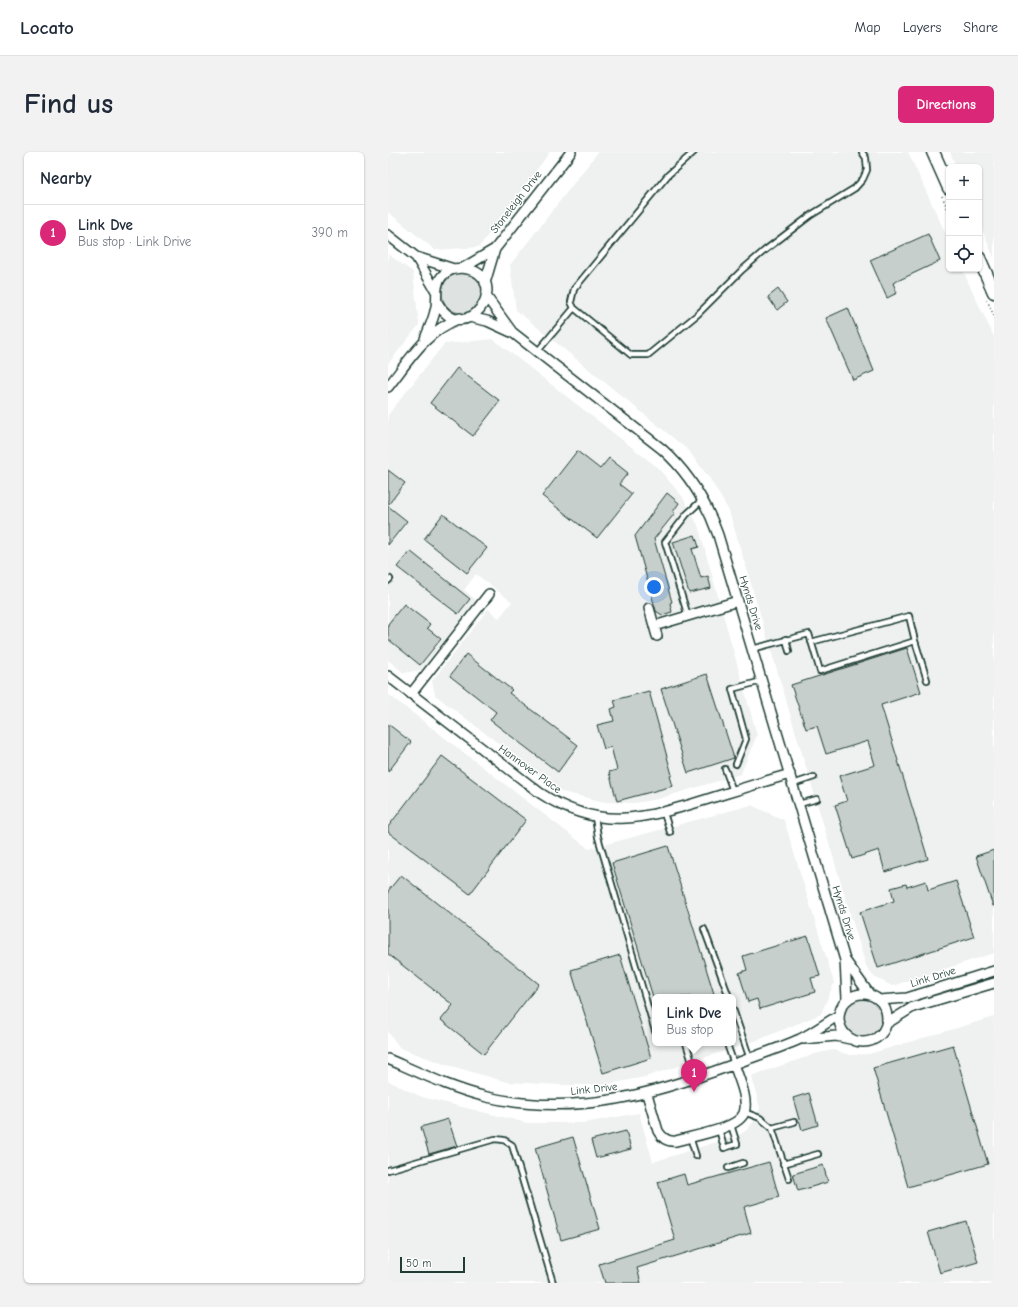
<!DOCTYPE html>
<meta charset="utf-8">
<style>
body{margin:0;font-family:"Comic Neue",sans-serif;background:#f2f2f3;color:#1f2937}
.controls{position:absolute;right:12px;top:12px;display:grid;overflow:hidden;border-radius:6px;box-shadow:0 1px 3px #0004}
.controls button{width:36px;height:36px;display:grid;place-items:center;padding:0;border:0;border-bottom:1px solid #e0e1e3;background:#fff;color:#1f2937;font:20px sans-serif}
.scale{position:absolute;left:12px;bottom:10px;width:65px;box-sizing:border-box;padding-left:4px;border:2px solid #1f3d34;border-top:0;font-size:11px;line-height:14px;white-space:nowrap;color:#1f3d34;-webkit-text-stroke:3px #fff;paint-order:stroke}
.you{position:absolute;left:266px;top:435px;width:14px;height:14px;margin:-10px;border:3px solid #fff;border-radius:50%;background:#1a73e8;box-shadow:0 0 0 6px #1a73e833}
.badge{display:grid;place-items:center;width:26px;height:26px;border-radius:50%;background:#db2777;color:#fff;font-size:13px;font-weight:700}
.pin{position:absolute;translate:-50% -33px;filter:drop-shadow(0 1px 2px #0008)}
.pin::after{content:'';position:absolute;top:21px;width:14px;height:12px;background:inherit;clip-path:polygon(0 0,100% 0,50% 100%)}
.popup{position:absolute;left:264px;top:842px;width:84px;height:52px;box-sizing:border-box;display:grid;place-content:center;border-radius:6px;background:#fff;filter:drop-shadow(0 1px 3px #0005);font-size:13px;white-space:nowrap;color:#747a83}
.popup b{font-size:15px;color:#1f2937}
.popup::after{content:'';position:absolute;left:50%;top:100%;margin-left:-8px;border:8px solid transparent;border-top-color:#fff}
.list{margin:0;padding:0;list-style:none}
h2{display:flex;justify-content:space-between;align-items:center;height:52px;margin:0;padding:0 16px;font-size:17px}
h2 small{font-size:13px;font-weight:400;color:#747a83}
.list li{display:grid;grid-template-columns:26px 1fr auto;gap:12px;align-items:center;box-sizing:border-box;height:56px;padding:0 16px;border-top:1px solid #e0e1e3}
.list b{display:block;font-size:15px;white-space:nowrap}
.list p{margin:0;font-size:13px;white-space:nowrap;color:#747a83}
.list em{font-size:13px;font-style:normal;color:#747a83}
.icon{flex:none;width:22px;height:22px;fill:none;stroke:currentColor;stroke-width:2;stroke-linecap:round;stroke-linejoin:round}
.map{position:relative;flex:none;width:606px;height:1131px;overflow:hidden;border-radius:6px}
header{display:flex;align-items:center;gap:24px;box-sizing:border-box;height:56px;padding:0 20px;background:#fff;border-bottom:1px solid #e0e1e3}
header strong{font-size:19px}
nav{display:flex;gap:22px;margin-inline-start:auto;font-size:14px}
.intro{display:flex;align-items:center;justify-content:space-between;box-sizing:border-box;height:96px;padding:0 24px}
h1{margin:0;font-size:28px}
.button{padding:10px 18px;border-radius:6px;background:#db2777;color:#fff;font-size:14px;font-weight:700}
main{display:flex;gap:24px;padding:0 24px}
aside{flex:1;background:#fff;border-radius:6px;box-shadow:0 1px 3px #0004}
.map>svg:first-child{display:block}
</style>
<header>
<strong>Locato</strong>
<nav><a>Map</a><a>Layers</a><a>Share</a></nav>
</header>
<div class="intro"><h1>Find us</h1><a class="button">Directions</a></div>
<main>
<aside>
<h2>Nearby<small></small></h2>
<ul class="list">
<li><span class="badge">1</span><div><b>Link Dve</b><p>Bus stop · Link Drive</p></div><em>390 m</em></li>
</ul>
</aside>
<div class="map">
<svg width="606" height="1131" viewBox="0 0 606 1131">
<rect width="100%" height="100%" fill="#fff"/>
<filter id="ink" filterUnits="userSpaceOnUse"><feTurbulence type="fractalNoise" baseFrequency=".025" numOctaves="2"/><feDisplacementMap in="SourceGraphic" scale="8" xChannelSelector="R" yChannelSelector="G"/><feConvolveMatrix kernelMatrix="1 2 1 2 8 2 1 2 1" color-interpolation-filters="sRGB"/></filter>
<g filter="url(#ink)">
<!-- built -->
<path fill="#eef1f0" fill-rule="evenodd" d="M0,0H162L91,95L47,98L0,60Z
M210,0H520L561,89V117H574L606,185V801L504,834L486,825L478,814L341,359L322,327L300,298L128,158L122,113Z
M562,0H606V106L591,70V15H568Z
M0,102L25,120L31,173L0,212Z
M105,187L269,315L294,344L310,373L369,583L353,622L270,647L247,651L217,650L174,640L47,543L44,529L100,457L111,466L124,450L88,422L76,438L88,448L33,518L16,521L0,508V263L56,192Z
M0,542L201,697L363,653L396,668L446,831L433,862L370,888L257,925L215,933H172L119,930L56,912L12,896L0,880ZM267,845H345V891H267Z
M606,865V1131H0V929L34,945L139,971H196L251,961L265,1010L351,983L359,978L366,969L372,956L363,924L430,901L445,898L462,903L481,902Z"/>
<!-- green -->
<path fill="#dee3e2" stroke="#7e908b" d="M54 141a20 20 0 1 1 40 0a20 20 0 1 1-40 0Z
M456 866a19 19 0 1 1 38 0a19 19 0 1 1-38 0Z"/>
<!-- building -->
<path fill="#c7cfcc" stroke="#1f3d34" d="M540,82L552,109L505,131L509,141L499,146L482,108Z
M390,137L399,150L389,158L380,145Z
M460,156L486,219L465,228L438,166Z
M69,216L112,249L85,284L42,251Z
M189,299L212,317L221,306L240,321L231,332L244,342L209,386L154,344Z
M0,318L17,331L0,353Z
M279,341L291,351L285,360L287,361L266,387L284,450L282,451L284,460L274,463L268,459L247,384Z
M0,354L19,369L0,393Z
M55,362L99,396L79,421L36,387Z
M307,383L311,395L304,397L313,426L320,424L323,436L301,441L285,390Z
M22,399L82,447L70,462L9,415Z
M16,452L42,472L39,476L53,487L32,513L0,487V472Z
M519,496L533,540L493,553L540,707L497,720L491,698L464,707L447,653L459,649L451,624L487,613L480,589L438,602L429,574L418,577L403,533Z
M78,502L124,538L121,541L190,593L170,620L102,568L108,560L62,524Z
M319,522L346,606L300,621L273,537Z
M261,539L284,623L282,624L285,634L229,649L221,620L229,618L223,595L216,597L209,573L226,569L223,557L228,555L226,548Z
M0,572L23,590L0,620Z
M54,604L138,668L82,742L0,680V675Z
M280,694L327,845H265L224,711Z
M606,698V754H605L588,704Z
M13,723L151,832L96,902L53,868L65,853L0,802V739Z
M538,729L540,738L568,729L586,785L490,816L472,760L506,749L503,736L518,732L519,735Z
M420,784L432,824L423,826L427,840L372,857L369,847L360,850L351,821L359,818L355,804Z
M232,803L263,906L215,921L183,818Z
M565,893L600,1012L520,1035L485,916Z
M421,941L430,973L414,978L405,946Z
M60,967L69,994L41,1002L33,975Z
M238,979L243,997L208,1006L203,988Z
M185,985L212,1077L173,1088L147,996Z
M381,1010L391,1045L356,1055L363,1081L249,1116L253,1131H217L211,1112L287,1088L270,1030L296,1022L299,1033Z
M435,1013L440,1030L410,1039L405,1022Z
M578,1069L590,1110L552,1121L540,1080Z"/>
<g fill="none" stroke-linecap="round" stroke-linejoin="round">
<defs>
<path id="service" d="M306,0L280,23L186,137L183,150L186,156L243,203H260L310,162L354,118L376,99L423,63L467,36L475,27L479,18L478,6L474,0
M149,200L186,156
M0,429L2,427
M300,464L277,390L299,362L315,347
M398,487L401,499
M423,490L521,464L527,489
M364,497L421,482L432,519L527,489L539,528
M348,612L358,587L344,537L374,529
M337,617L345,639
M405,632L426,625
M411,652L429,647
M276,661L282,680
M207,665L210,685L267,879
M316,777L341,845
M345,857L362,907
M298,891L309,926
M340,895L346,912
M356,960L372,966L384,976L406,970
M384,976L401,1027
M331,977L336,996L349,992L343,973
M302,985L308,1004
M395,1012L430,1002
M340,1016L355,1011
M0,1018L107,987L116,988L124,993L165,1131"/>
<path id="minor" d="M0,83L28,105L48,139
M28,105L66,117
M75,116L107,97L183,0
M97,131L107,97
M98,144L124,180L274,297C301,321 318,349 330,383L457,808L482,843
M81,165L99,169L123,180
M37,187C40,178 45,169 47,159C51,147 45,135 54,124C61,117 70,115 80,117C126,128 77,200 49,150
M0,235C22,207 37,180 72,166
M261,456L269,484
M266,474L350,449
M0,524L152,641C211,680 255,667 317,648C346,639 374,630 402,622
M23,542L101,442
M457,808L459,847
M451 866a24 24 0 1 1 48 0a24 24 0 1 1-48 0Z
M491,848L519,846L606,819
M498,872L525,855L606,831
M415,887L448,884L462,887
M0,907C32,921 65,937 99,945C186,965 263,943 344,913C367,904 390,897 412,887C426,880 438,871 451,863
M259,942L270,979C274,986 280,990 288,989C304,984 350,977 356,961C361,947 350,925 346,912"/>
<path id="secondary" d="M545,0L561,36
M591,106L606,140"/>
</defs>
<!-- service casing -->
<use href="#service" stroke="#1f3d34" stroke-width="8"/>
<!-- minor casing -->
<use href="#minor" stroke="#1f3d34" stroke-width="12"/>
<!-- secondary casing -->
<use href="#secondary" stroke="#1f3d34" stroke-width="15"/>
<!-- path -->
<path stroke="#1f3d34" stroke-width="1.5" stroke-dasharray="1 3" stroke-linecap="butt" d="M554,44L561,60
M599,148L606,164"/>
<!-- service -->
<use href="#service" stroke="#fff" stroke-width="4.5"/>
<!-- minor -->
<use href="#minor" stroke="#fff" stroke-width="9"/>
<!-- secondary -->
<use href="#secondary" stroke="#fff" stroke-width="12"/>
</g>
</g>
<g text-anchor="middle" dominant-baseline="central" stroke-width="3" stroke-linejoin="round" paint-order="stroke">
<!-- street labels -->
<g font-size="11" fill="#1f3d34" stroke="#fff">
<text transform="translate(128 50) rotate(-52)">Stoneleigh Drive</text>
<text transform="translate(363 451) rotate(73)">Hynds Drive</text>
<text transform="translate(142 617) rotate(36)">Hannover Place</text>
<text transform="translate(456 761) rotate(73)">Hynds Drive</text>
<text transform="translate(545 825) rotate(-17)">Link Drive</text>
<text transform="translate(206 937) rotate(-6)">Link Drive</text>
</g>
</g>
</svg>
<div class="controls">
<button>+</button>
<button>−</button>
<button><svg class="icon" aria-label="locate" viewBox="0 0 24 24"><circle cx="12" cy="12" r="6"/><path d="M12 2v4M12 18v4M2 12h4M18 12h4"/></svg></button>
</div>
<div class="scale">50 m</div>
<div class="you"></div>
<div class="pin badge" style="left:306px;top:940px">1</div>
<div class="popup"><b>Link Dve</b>Bus stop</div>
</div>
</main>
